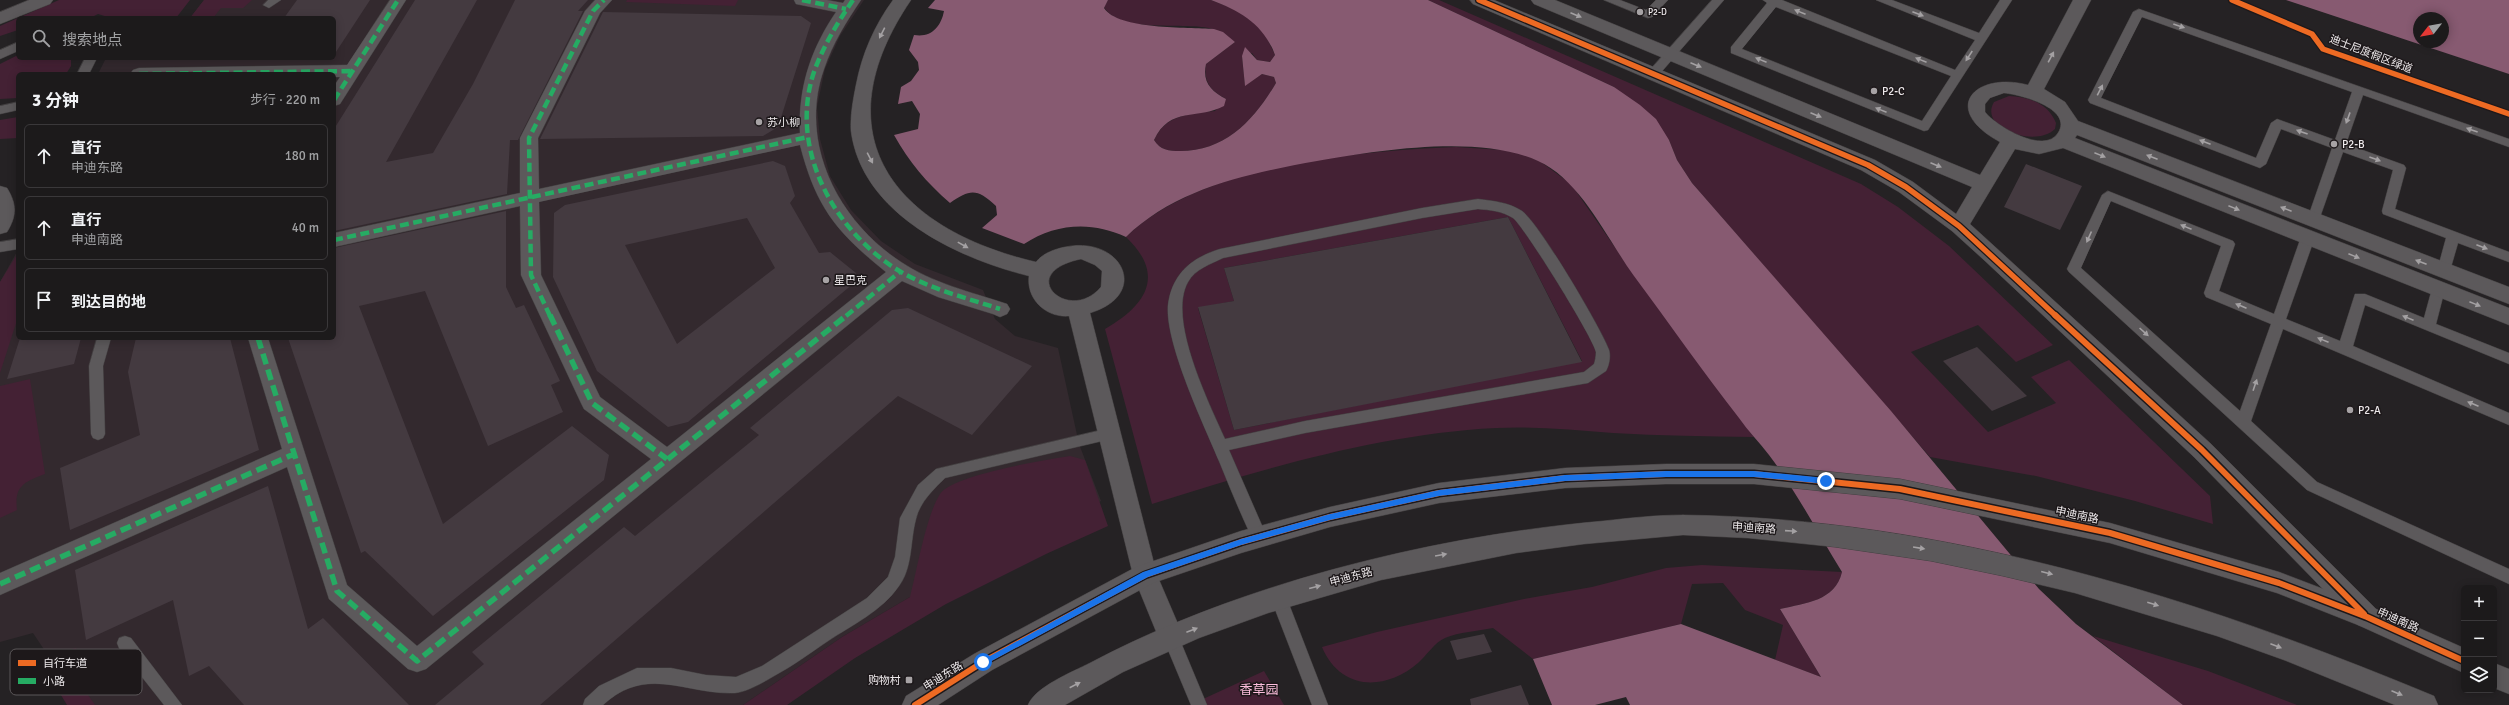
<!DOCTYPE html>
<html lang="zh">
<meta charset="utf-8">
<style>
body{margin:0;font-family:Signika,"Noto Sans SC",sans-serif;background:#252324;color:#f1f3f6}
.controls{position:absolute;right:12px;bottom:12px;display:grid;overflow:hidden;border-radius:6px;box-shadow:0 2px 10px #0003}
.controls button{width:36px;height:36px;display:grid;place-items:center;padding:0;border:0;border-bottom:1px solid #3a383a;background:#1c1a1b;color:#f1f3f6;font:20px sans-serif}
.compass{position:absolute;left:2413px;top:12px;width:36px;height:36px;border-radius:50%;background:#1c1a1b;box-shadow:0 2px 10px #0003;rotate:239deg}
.stop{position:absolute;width:12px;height:12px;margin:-9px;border:3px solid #1a73e8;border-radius:50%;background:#fff}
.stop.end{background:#1a73e8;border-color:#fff;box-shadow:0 1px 4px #0008}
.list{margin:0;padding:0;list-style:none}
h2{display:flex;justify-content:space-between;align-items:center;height:52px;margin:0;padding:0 16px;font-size:17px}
h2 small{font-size:13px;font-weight:400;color:#a0a1a3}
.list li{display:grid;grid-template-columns:26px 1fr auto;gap:12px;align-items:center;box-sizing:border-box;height:64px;margin:0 8px 8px;padding:0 8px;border:1px solid #3a383a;border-radius:6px}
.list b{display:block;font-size:15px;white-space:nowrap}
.list p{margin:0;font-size:13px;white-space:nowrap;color:#a0a1a3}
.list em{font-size:13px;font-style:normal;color:#a0a1a3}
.icon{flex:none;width:22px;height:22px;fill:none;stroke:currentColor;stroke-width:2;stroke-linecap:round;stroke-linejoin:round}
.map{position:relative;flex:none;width:2509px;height:705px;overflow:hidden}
.search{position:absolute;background:#1c1a1b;box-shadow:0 2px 10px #0003;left:16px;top:16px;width:320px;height:44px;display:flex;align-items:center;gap:10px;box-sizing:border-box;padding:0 14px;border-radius:6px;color:#a0a1a3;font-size:15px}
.panel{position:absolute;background:#1c1a1b;box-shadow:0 2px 10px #0003;left:16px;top:72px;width:320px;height:268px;border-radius:6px}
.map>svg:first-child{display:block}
</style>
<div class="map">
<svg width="2509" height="705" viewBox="0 0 2509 705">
<rect width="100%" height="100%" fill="#252224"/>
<!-- built -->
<path fill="#33292e" d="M204,0H864L840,36L825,69L817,107L820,139L830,176L851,210L881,241L915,264L983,290L995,319L1015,336L1058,348L1079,444L1101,501L910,597L842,637L743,705H81L33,633L0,642V282L18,250V338H334V74H98L106,58H334V18H190Z"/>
<!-- green -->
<path fill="#442134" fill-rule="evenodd" d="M59,0H190L176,18H111L98,14L90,18H18Z
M204,0H252L243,8H221L213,18H190Z
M627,0H738L735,6L626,2Z
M1108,0H1211L1237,10L1250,19L1264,32L1275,55L1270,62L1257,60L1252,53L1242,57L1245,85L1262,74L1274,77L1276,83C1254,120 1226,151 1180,151C1169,151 1160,150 1154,140C1166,114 1190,114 1215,111L1226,99C1211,91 1203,82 1206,64L1235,42C1228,38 1220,31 1213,29C1186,21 1121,35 1104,7Z
M1428,0H1439L1861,184L1898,207L1949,246L2053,345L2016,362L1978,325L1911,352L1988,432L2056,403L2031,377L2069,360L2210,496L2213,524L2135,501L2036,476L1930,457L1692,183L1677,160L1669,140L1614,87Z
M18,18V30L0,36V26Z
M18,55V58H71V66L66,74H18V98L0,99V64Z
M2009,96C2029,97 2048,103 2056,123L2055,129C2036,148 1978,129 1994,102Z
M18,117V138L0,139V120Z
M1456,147L1502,150L1520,153L1541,162L1571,184L1632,272L1754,437C1707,436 1660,436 1613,433C1574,430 1535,426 1496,428C1379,434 1263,469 1152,504L1105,329C1145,306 1167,276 1126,237C1200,165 1356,151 1456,147ZM1508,217L1582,361L1234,430L1198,308L1234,301L1224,268Z
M18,253V317L0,373V282Z
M30,379L45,474C24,482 14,486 17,510L0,518V386Z
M1070,456L1085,460L1108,526L1046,554L946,604L855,658L787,705H743L842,637L910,597C917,570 926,516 940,494C952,475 1045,460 1070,456Z
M1702,565L1842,572C1835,601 1806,603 1780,609L1821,677L1775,660L1783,625L1745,610L1723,583L1692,584L1681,624L1533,659L1493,628C1478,631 1459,632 1445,638C1435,642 1426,656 1418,663C1384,692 1340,690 1322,647L1377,632L1524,599L1592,587L1666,568Z
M2093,636L2208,671L2297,705H2183Z
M76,648L86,692L95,705H67L38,657Z
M1264,671L1284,705H1190Z"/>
<!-- water -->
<path fill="#875a71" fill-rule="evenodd" d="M935,0H1108L1104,8C1118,30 1188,27 1214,29L1223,32L1235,42L1206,64C1202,82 1211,91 1226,99L1224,106C1198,120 1170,106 1154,140C1160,150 1169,151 1180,151C1226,151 1254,120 1276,83L1274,77L1262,74L1245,86L1242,56L1245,47L1257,60L1270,62L1275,55C1264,25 1241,11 1211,0H1428L1614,87L1640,105L1656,119L1669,140L1677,160L1692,183L1891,411L2039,589L2076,624L2183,705H1630L1626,697L1595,705H1552L1533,659L1681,624L1821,677L1780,609C1806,603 1835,601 1842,572C1818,533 1796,491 1769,455C1759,442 1748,431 1739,418C1703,372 1669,323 1634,276C1607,239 1581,180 1538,161C1480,134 1379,150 1317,161C1250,173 1176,188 1126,237C1092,221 1056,223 1024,244L982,228L997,215L996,206C977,188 970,189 950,203C926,182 909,162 894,135L918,129L920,114L912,101L898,104L901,87L911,81L919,70L918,62L909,50L914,35C931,38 941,27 944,11L928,8Z
M2286,0H2509V74ZM2419,18H2443V42H2419Z"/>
<!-- building -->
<path fill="#443a40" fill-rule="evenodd" d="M297,0H370L334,55V18H284Z
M415,0H477L386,162L433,153L473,84L515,0H588L578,11H583L518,140H510L507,194L334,231V129Z
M603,12L801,16L811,23L778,127L763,136L540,139Z
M773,161L785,166L795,196L790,203L819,253L830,252L856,273L854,283L688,422L668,427L597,371L553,277L554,213L565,205ZM747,218L775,268L677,344L625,245Z
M2026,164L2082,186L2060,230L2004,207Z
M506,211V287L516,308L524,305L560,381L551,385L563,412L488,446L425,291L359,306L443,524L572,426L609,455L604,480L433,616L365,551L361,553L288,338H334V248Z
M1508,217L1582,362L1234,430L1198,307L1234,301L1224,268Z
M908,308L1032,366L972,435L898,396L540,705H435L484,664L472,652L624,527L635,536L759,435L750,428L892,310Z
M20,338H81L74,364L7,379Z
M136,338H230L259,450L70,530L60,468L140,435L128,372Z
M1977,347L2027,396L1992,411L1943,361Z
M268,486L308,629L323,618L409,705H244L209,666L189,676L173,600L86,640L75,570Z
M1484,634L1492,652L1457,660L1450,641Z
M1521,685L1529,705H1471L1470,699Z"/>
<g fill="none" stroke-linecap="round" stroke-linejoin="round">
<defs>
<path id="service" d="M268,0H281L269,8L263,5Z
M1604,0H1620L1646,10L1656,0H1668L1652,17L1648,18Z
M1712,0H1724L1657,77H1649V71Z
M1763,0H1782L1955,70L1975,40L1876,0H1892L1979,33L2000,0H2012L1928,130L1924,131L1731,53V47L1767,3ZM1776,7L1951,76L1922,121L1742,49Z
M2139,9L2509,139V147L2363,95L2346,144L2404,165L2406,168L2395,209L2509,252V262L2458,243L2449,274H2439L2437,271L2446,238L2383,214L2382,211L2393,170L2343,152L2319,220L2313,225L2307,220L2332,148L2281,129L2266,164L2260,168L2090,103L2088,100L2133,12ZM2142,17L2352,92L2335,140L2277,119L2271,123L2256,158L2101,98Z
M18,42V51L0,59V50Z
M85,58H97L89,74H77Z
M18,102V110L0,114V106Z
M2108,191L2233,241L2235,244L2219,291L2274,314L2301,237L2303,234H2313L2315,237L2286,319L2340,341L2355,294H2365L2424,318L2433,285H2443L2445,289L2436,324L2509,353V364L2365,305L2353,346L2509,413V425L2283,329L2251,421L2317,482L2509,569V584L2307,490L2069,272L2067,269L2102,195ZM2111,201L2221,246L2204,293L2206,297L2271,324L2240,411L2081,268Z
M1478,199C1493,201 1508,202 1522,211C1539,223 1601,328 1609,350C1611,356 1609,366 1606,371L1588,383L1305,433L1229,450L1267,537L1264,542L1259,544L1254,542C1241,515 1230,488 1219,461C1205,427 1160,334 1169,299C1175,271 1194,257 1220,249L1422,208ZM1478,209C1490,210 1502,211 1513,218C1524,226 1594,339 1596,352C1596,356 1595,361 1594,364L1584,372L1305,421L1225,439C1209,403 1167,319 1188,282C1195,269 1211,264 1223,258L1422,218Z
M18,239V249L0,252V242Z
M97,338H111L103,366L105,434L103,438L98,440L93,438L91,434L89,366Z
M1110,428L1115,430L1117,434L1115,438L945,478C933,490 920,502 916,519C910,541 913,567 899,586C882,611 852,625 828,641C810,653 793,666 774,676C764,682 747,692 735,693C686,695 647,664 603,705H583L585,699L599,686L637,668H671L706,675L736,677L762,666L867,598L888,577L895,557L900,518L918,485L936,469Z
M1279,592L1285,594L1287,599L1328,705H1312L1271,599L1273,594Z
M1171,631L1177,633L1207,705H1191L1163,638L1165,633Z
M125,636L131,638L182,705H164L119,648L117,643L119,638Z"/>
<path id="pedestrian" d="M390,0H406L340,104L334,106V86L340,77H334V74H130L133,70L139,68L347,65Z
M595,0H612L600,13L538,138L539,189L800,133C798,87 811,49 836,12L796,4L794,0H827L843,3L845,0H861C846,22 833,43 824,69C798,143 838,221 901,262C932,283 971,292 1007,304L1010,309L1007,314L1000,317L993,314L938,297L902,281L426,669L417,672L408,669L329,599L287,467L0,595V573L282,449L248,338H268L347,585L417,646L651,459L584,409L581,403L521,275L520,206L334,247V233L520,193V138L585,11ZM800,145C816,207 836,232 886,272L667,447L600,397L541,275L539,202Z"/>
<path id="minor" d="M29,0H53L50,4L0,24V12Z
M893,0H911C819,135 894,229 1036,262C1043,253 1055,249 1065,247C1121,235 1152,294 1090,313L1157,575L1184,638L1180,646L1171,650L1162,646L1133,575L1069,316C1046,318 1026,299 1029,276C957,258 862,214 851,131C850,116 853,100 856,85C862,54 874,26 893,0ZM1081,259L1095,265L1102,271L1101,287C1069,325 1013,273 1081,259Z
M1470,0H1494L1875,160L1913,182L1956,214L1972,187L1534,4L1531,0H1555L1980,175L2000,142C1939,109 1975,71 2028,85L2073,0H2091L2044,89L2065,102L2078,121L2509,287V304L2077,135L2075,138L2509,308V325L2063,148L2039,154L2015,149L1970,224L2210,443L2376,609L2380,617L2376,625L2367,628L2358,625L2194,457L1984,260L1952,231L1899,192L1861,170L1473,4ZM2004,93C2018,94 2074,108 2058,133C2044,155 1996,126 1985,112V104L1990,98Z
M0,186L7,188C17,204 17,216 7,232L0,234Z"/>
<path id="tertiary" d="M1666,464H1754L1900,479L2110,523L2279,572L2376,609L2464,648V673L2358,625L2277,593L2110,543L1900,499L1754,484H1666L1565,488L1439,503L1330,527L1241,553L1153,583L992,670L938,705H902L906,696L974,654L1136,567L1241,531L1330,507L1439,483L1565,468Z
M1683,515C1944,518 2196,597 2434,696L2438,705H2395L2284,660L2217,636L2075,593L2003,576L1931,561L1835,547L1748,538L1683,535L1584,544L1516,553L1381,580L1268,613L1199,638L1123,672L1065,705H1028C1035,687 1072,672 1090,663C1241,583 1434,536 1603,521C1630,518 1656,515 1683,515Z
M2494,663L2509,669V694L2494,688Z"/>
</defs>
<!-- service casing -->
<use href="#service" stroke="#434041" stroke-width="1"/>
<!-- pedestrian casing -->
<use href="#pedestrian" stroke="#434041" stroke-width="1"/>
<!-- minor casing -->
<use href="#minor" stroke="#434041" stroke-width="1"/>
<!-- tertiary casing -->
<use href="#tertiary" stroke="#434041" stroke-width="1"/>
<!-- service -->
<use href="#service" fill="#5c595b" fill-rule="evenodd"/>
<!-- pedestrian -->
<use href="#pedestrian" fill="#5c595b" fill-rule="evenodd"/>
<!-- minor -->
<use href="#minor" fill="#5c595b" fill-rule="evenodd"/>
<!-- tertiary -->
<use href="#tertiary" fill="#5c595b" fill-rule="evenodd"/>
<!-- quiet-far1 -->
<path stroke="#26ab63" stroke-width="4.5" stroke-dasharray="9 4.5" stroke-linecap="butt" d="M802,0L846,9
M853,0C838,22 825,43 815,69C788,144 830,225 893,267C925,288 964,297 1000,309
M139,74L353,71
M334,100L398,0
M334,240L808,137
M550,316L531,275L529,138L593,11L604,0
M846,316L901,271"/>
<!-- quiet -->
<path stroke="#26ab63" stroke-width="5.5" stroke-dasharray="11 5.5" stroke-linecap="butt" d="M550,315L592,403L667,459
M258,338L337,591L417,661L847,315
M0,584L294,454"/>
<defs>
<path id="cycleway-far1" d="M1479,0L1868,165L1906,187L1959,226L2056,316
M2232,0L2312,34L2323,49L2509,114"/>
<path id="cycleway" d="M2055,315L2202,450L2364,614
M915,705L983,662L1145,575L1241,542L1330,517L1439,493L1565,478L1666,474H1754L1900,489L2110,533L2279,583L2367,617L2464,661"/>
</defs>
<!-- cycleway-far1 casing -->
<use href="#cycleway-far1" stroke="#1d181a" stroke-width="8"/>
<!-- cycleway casing -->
<use href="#cycleway" stroke="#1d181a" stroke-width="9"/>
<!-- cycleway-far1 -->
<use href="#cycleway-far1" stroke="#ed6a23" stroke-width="5.5"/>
<!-- cycleway -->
<use href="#cycleway" stroke="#ed6a23" stroke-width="6"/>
</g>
<!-- one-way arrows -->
<defs><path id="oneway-solid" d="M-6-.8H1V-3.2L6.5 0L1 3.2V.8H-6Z"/></defs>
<g fill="#a4a1a3">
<use href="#oneway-solid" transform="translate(1800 12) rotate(-158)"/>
<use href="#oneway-solid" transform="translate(1918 14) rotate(21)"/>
<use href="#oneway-solid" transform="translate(1576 15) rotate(23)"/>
<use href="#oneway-solid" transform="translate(2179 26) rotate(19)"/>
<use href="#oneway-solid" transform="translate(882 33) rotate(117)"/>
<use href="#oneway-solid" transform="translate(1969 56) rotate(123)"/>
<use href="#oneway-solid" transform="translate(2051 57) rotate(-62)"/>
<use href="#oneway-solid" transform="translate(1761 60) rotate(-158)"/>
<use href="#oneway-solid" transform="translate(1921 60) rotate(-158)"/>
<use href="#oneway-solid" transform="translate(1696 65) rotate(23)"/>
<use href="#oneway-solid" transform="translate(2100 90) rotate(-63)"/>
<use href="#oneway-solid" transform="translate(1881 110) rotate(-158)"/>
<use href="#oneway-solid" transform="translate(1816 115) rotate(23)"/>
<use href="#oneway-solid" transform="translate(2348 118) rotate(110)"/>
<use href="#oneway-solid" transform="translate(2472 130) rotate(-160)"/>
<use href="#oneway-solid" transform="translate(2302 132) rotate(-160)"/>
<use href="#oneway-solid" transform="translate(2205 142) rotate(-159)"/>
<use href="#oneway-solid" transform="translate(2100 155) rotate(22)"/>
<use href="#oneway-solid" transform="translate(2152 157) rotate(-159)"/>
<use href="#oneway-solid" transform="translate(870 158) rotate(62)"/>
<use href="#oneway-solid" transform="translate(2375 159) rotate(20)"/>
<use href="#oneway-solid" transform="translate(1936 165) rotate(23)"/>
<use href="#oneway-solid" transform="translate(2234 208) rotate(22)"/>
<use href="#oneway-solid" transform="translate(2286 209) rotate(-159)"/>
<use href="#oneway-solid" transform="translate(2186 227) rotate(-158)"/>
<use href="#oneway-solid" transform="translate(2089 237) rotate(114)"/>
<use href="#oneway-solid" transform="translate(963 245) rotate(29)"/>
<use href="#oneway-solid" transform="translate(2482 247) rotate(21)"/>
<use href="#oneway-solid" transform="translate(2354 256) rotate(22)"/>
<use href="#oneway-solid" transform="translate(2421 262) rotate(-159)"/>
<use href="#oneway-solid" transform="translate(2475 304) rotate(22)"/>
<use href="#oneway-solid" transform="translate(2241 306) rotate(-157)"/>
<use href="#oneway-solid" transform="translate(2408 318) rotate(-158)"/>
<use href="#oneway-solid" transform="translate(2144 332) rotate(42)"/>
<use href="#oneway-solid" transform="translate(2323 340) rotate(-158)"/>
<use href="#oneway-solid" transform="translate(2255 385) rotate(-71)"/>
<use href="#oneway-solid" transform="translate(2473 404) rotate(-157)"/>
<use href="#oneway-solid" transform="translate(1791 531) rotate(4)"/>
<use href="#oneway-solid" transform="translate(1919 548) rotate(9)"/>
<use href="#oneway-solid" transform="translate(1441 555) rotate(-10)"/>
<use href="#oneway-solid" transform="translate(2047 573) rotate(14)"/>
<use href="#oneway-solid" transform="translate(1315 587) rotate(-15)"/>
<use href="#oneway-solid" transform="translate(2153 604) rotate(17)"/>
<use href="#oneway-solid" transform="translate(1192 630) rotate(-21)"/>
<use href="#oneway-solid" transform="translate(2276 646) rotate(21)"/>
<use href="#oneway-solid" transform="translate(1075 685) rotate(-27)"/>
<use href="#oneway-solid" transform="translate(2397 693) rotate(23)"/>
</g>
<!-- route -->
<path fill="#1a73e8" d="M1666,471H1754L1826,478L1829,481L1826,484L1754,477H1666L1565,481L1439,496L1330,520L1241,545L1148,577L986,664H981L979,662L1143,572L1241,539L1330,514L1439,490L1565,475Z"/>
<!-- markers -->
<g fill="#a7a3a5" stroke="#1d181a" stroke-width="1.5">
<circle cx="1640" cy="12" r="4"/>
<circle cx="1874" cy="91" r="4"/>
<circle cx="759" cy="122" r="4"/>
<circle cx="2334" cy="144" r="4"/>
<circle cx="826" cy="280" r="4"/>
<circle cx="2350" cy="410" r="4"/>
<rect x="905" y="676" width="8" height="8" rx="2"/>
</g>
<g text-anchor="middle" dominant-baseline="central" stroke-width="3" stroke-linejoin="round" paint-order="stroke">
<!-- far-poi labels -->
<g font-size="9" fill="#ede9eb" stroke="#1d181a" text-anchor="start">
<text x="1648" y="12">P2-D</text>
</g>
<!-- street labels -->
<g font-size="11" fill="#ede9eb" stroke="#1d181a">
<text transform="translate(2371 54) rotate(21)">迪士尼度假区绿道</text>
<text transform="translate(2077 515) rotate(12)">申迪南路</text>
<text transform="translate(1754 528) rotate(4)">申迪南路</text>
<text transform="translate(1351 577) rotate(-15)">申迪东路</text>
<text transform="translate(2398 620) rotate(24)">申迪南路</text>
<text transform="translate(943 676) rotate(-32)">申迪东路</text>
</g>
<!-- poi labels -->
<g font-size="11" fill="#ede9eb" stroke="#1d181a" text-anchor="start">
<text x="1882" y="91">P2-C</text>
<text x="767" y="122">苏小柳</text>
<text x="2342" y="144">P2-B</text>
<text x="834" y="280">星巴克</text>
<text x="2358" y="410">P2-A</text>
<text x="901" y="680" text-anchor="end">购物村</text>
</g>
<!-- near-park labels -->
<g font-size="13" fill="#fbbddc" stroke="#1d181a">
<text x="1259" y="690">香草园</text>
</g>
</g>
<!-- legend -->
<rect x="10" y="649" width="132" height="46" rx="6" fill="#1d181a" stroke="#5b5759" stroke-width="1"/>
<rect x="18" y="660" width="18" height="6" fill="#ed6a23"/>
<rect x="18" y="678" width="18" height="6" fill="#26ab63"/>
<g font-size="11" fill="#ede9eb">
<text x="43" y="667">自行车道</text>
<text x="43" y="685">小路</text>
</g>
</svg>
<div class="controls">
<button>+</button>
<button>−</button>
<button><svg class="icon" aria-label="layers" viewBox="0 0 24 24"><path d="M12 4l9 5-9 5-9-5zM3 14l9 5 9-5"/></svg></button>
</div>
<svg class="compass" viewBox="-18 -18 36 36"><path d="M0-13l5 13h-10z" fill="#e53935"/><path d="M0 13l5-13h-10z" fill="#a0a1a3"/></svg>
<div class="stop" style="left:983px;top:662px"></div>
<div class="stop end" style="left:1826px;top:481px"></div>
<div class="search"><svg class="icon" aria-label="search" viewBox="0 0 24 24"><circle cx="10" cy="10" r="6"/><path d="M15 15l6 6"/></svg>搜索地点</div>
<section class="panel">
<h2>3 分钟<small>步行 · 220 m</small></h2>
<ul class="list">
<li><svg class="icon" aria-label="ahead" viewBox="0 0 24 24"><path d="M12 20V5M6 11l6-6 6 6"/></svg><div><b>直行</b><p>申迪东路</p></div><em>180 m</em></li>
<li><svg class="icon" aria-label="ahead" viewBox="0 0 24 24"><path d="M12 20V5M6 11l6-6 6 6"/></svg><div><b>直行</b><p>申迪南路</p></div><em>40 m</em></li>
<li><svg class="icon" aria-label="arrive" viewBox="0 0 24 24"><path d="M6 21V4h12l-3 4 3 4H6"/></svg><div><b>到达目的地</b></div></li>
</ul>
</section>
</div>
